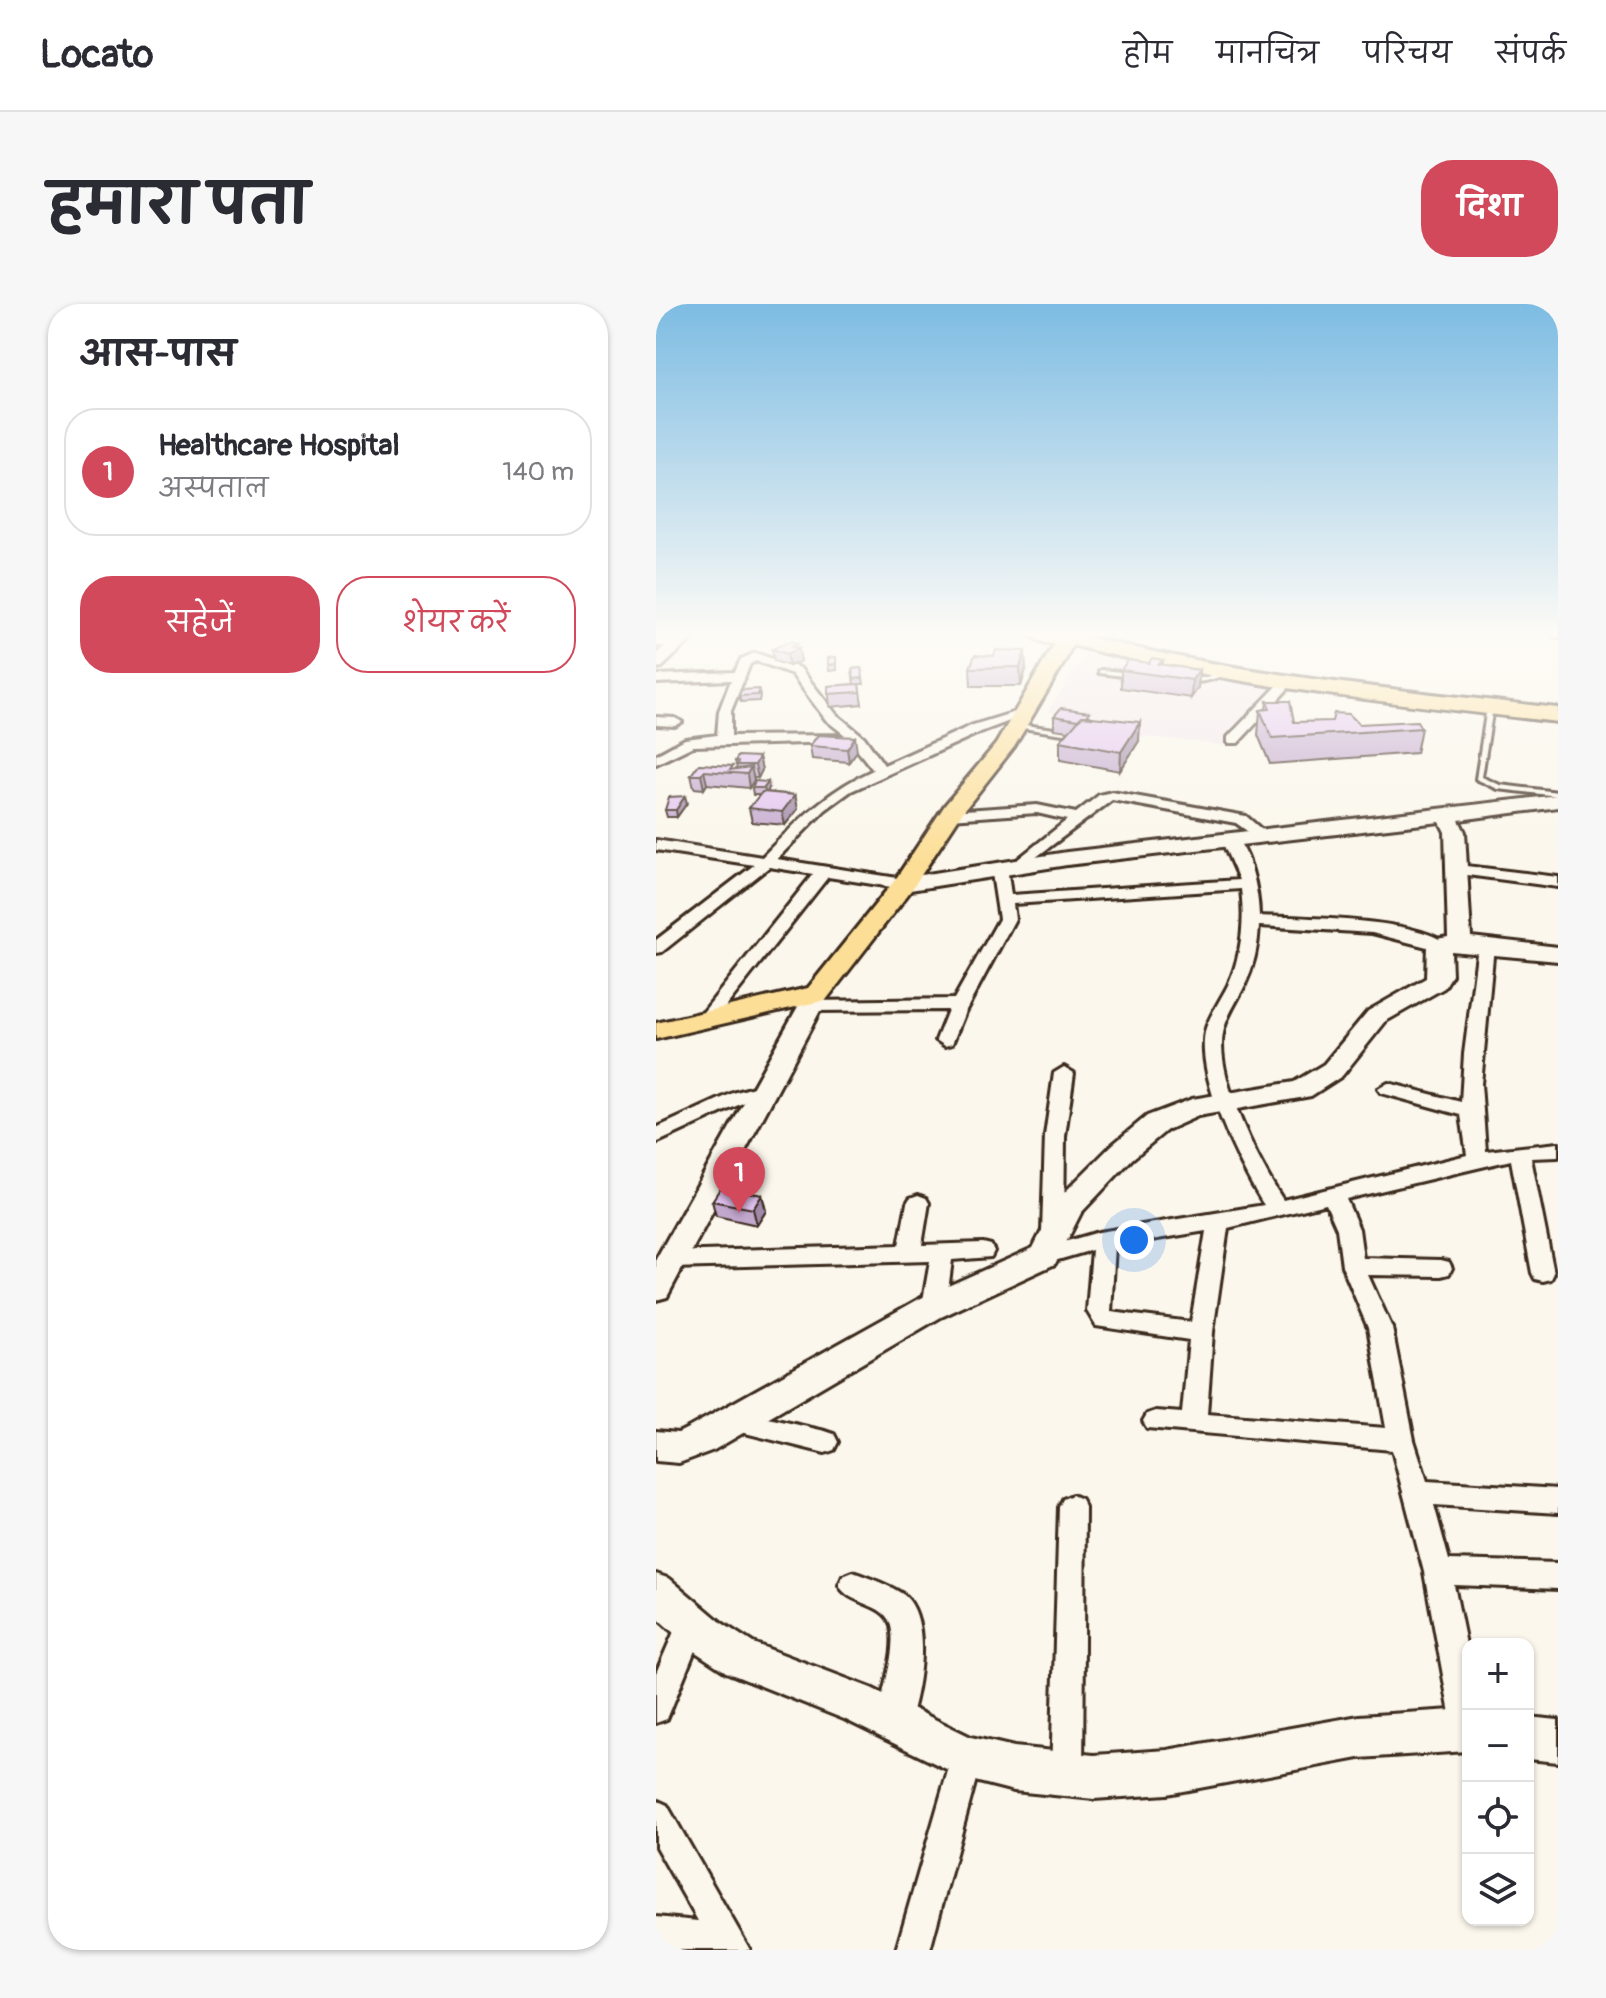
<!DOCTYPE html>
<html lang="hi">
<meta charset="utf-8">
<style>
body{margin:0;font-family:Pangolin,"Playpen Sans Deva",sans-serif;background:#f7f7f7;color:#2b2b33}
.controls{position:absolute;right:24px;bottom:24px;display:grid;overflow:hidden;border-radius:16px;box-shadow:0 2px 6px #0004}
.controls button{width:72px;height:72px;display:grid;place-items:center;padding:0;border:0;border-bottom:2px solid #e1e1e2;background:#fff;color:#2b2b33;font:40px sans-serif}
.you{position:absolute;left:478px;top:936px;width:28px;height:28px;margin:-20px;border:6px solid #fff;border-radius:50%;background:#1a73e8;box-shadow:0 0 0 12px #1a73e833}
.badge{display:grid;place-items:center;width:52px;height:52px;border-radius:50%;background:#d1495b;color:#fff;font-size:26px;font-weight:700}
.pin{position:absolute;translate:-50% -66px;filter:drop-shadow(0 2px 4px #0008)}
.pin::after{content:'';position:absolute;top:42px;width:28px;height:24px;background:inherit;clip-path:polygon(0 0,100% 0,50% 100%)}
.list{margin:0;padding:0;list-style:none}
h2{display:flex;justify-content:space-between;align-items:center;height:104px;margin:0;padding:0 32px;font-size:34px}
h2 small{font-size:26px;font-weight:400;color:#7c7c81}
.list li{display:grid;grid-template-columns:52px 1fr auto;gap:24px;align-items:center;box-sizing:border-box;height:128px;margin:0 16px 16px;padding:0 16px;border:2px solid #e1e1e2;border-radius:32px}
.list b{display:block;font-size:30px;white-space:nowrap}
.list p{margin:0;font-size:26px;white-space:nowrap;color:#7c7c81}
.list em{font-size:26px;font-style:normal;color:#7c7c81}
.actions{display:flex;gap:16px;padding:24px 32px}
.actions a{flex:1;padding:18px 0;border:2px solid #d1495b;border-radius:32px;text-align:center;font-size:28px;color:#d1495b}
.actions .main{background:#d1495b;color:#fff}
.icon{flex:none;width:44px;height:44px;fill:none;stroke:currentColor;stroke-width:2;stroke-linecap:round;stroke-linejoin:round}
.map{position:relative;flex:none;width:902px;height:1646px;overflow:hidden;border-radius:32px}
header{display:flex;align-items:center;gap:48px;box-sizing:border-box;height:112px;padding:0 40px;background:#fff;border-bottom:2px solid #e1e1e2}
header strong{font-size:38px}
nav{display:flex;gap:44px;margin-inline-start:auto;font-size:28px}
.intro{display:flex;align-items:center;justify-content:space-between;box-sizing:border-box;height:192px;padding:0 48px}
h1{margin:0;font-size:56px}
.button{padding:20px 36px;border-radius:32px;background:#d1495b;color:#fff;font-size:28px;font-weight:700}
main{display:flex;gap:48px;padding:0 48px}
aside{flex:1;background:#fff;border-radius:32px;box-shadow:0 2px 6px #0004}
.map>svg:first-child{display:block}
</style>
<header>
<strong>Locato</strong>
<nav><a>होम</a><a>मानचित्र</a><a>परिचय</a><a>संपर्क</a></nav>
</header>
<div class="intro"><h1>हमारा पता</h1><a class="button">दिशा</a></div>
<main>
<aside>
<h2>आस-पास<small></small></h2>
<ul class="list">
<li><span class="badge">1</span><div><b>Healthcare Hospital</b><p>अस्पताल</p></div><em>140 m</em></li>
</ul>
<div class="actions"><a class="main">सहेजें</a><a>शेयर करें</a></div>
</aside>
<div class="map">
<svg width="902" height="1646" viewBox="0 0 902 1646">
<rect width="100%" height="100%" fill="#fbf7ec"/>
<filter id="ink" filterUnits="userSpaceOnUse"><feTurbulence type="fractalNoise" baseFrequency=".0125" numOctaves="2"/><feDisplacementMap in="SourceGraphic" scale="16" xChannelSelector="R" yChannelSelector="G"/><feConvolveMatrix kernelMatrix="1 2 1 2 8 2 1 2 1" color-interpolation-filters="sRGB"/></filter>
<g filter="url(#ink)">
<!-- built -->
<path fill="#f4e7ed" d="M444,349L629,385L575,442L465,430L470,417L391,408L430,350Z"/>
<g fill="none" stroke-linecap="round" stroke-linejoin="round">
<defs>
<path id="lane" d="M445,366L475,369L478,371L475,373L443,369V367Z
M571,366L574,368L573,369C558,375 543,381 528,376L531,374H547Z
M834,401L837,403L826,473L844,481L902,488V492L842,485L820,475L831,403Z
M361,420L421,428L424,430L421,432L359,423V421Z"/>
<path id="street" d="M893,329H902V334Z
M0,334H23L29,338L23,342H0Z
M99,349L144,364L180,410L208,433L228,461L317,421L369,405L375,409L327,427L195,487L169,506L121,555L248,575L256,580L248,585L172,573L56,720L50,722L41,716L44,712L157,570L113,563L6,648L0,649V636L98,561L0,546V536L106,553C143,516 169,488 217,466L191,433L185,438L37,442L0,460V451L29,435L61,431L63,407L75,376L0,379V371L79,368L85,355ZM100,357L136,370L170,416L189,431L75,432V407L94,360Z
M628,375L638,378L582,439H572V433Z
M0,413L19,414L26,418L19,422L0,421Z
M456,488L590,512L613,532L605,537L580,519L456,496L367,563L362,561V555L411,516L381,509L294,515L287,511L294,507L381,501L420,509L443,491Z
M573,530C594,538 603,591 603,612C644,614 764,614 791,641L783,646L716,629L603,622C602,642 598,662 589,681C582,696 572,709 568,725C556,768 603,860 627,896L811,851L805,811L725,789L722,785L732,779L805,798L808,750L822,642L830,637L838,642L825,780L830,847L902,839V853L875,854L898,969L895,975L887,977L879,975L876,969L855,856L690,895L703,925L707,954L785,956L793,958L796,964L793,970L785,972L712,971L736,1024L758,1136L771,1177L902,1185V1209L778,1201L793,1256L902,1259V1285L798,1281L812,1350V1441L801,1437L797,1426L768,1268L736,1146L491,1124L487,1117L491,1110L500,1107L526,1109L533,1036L440,1022L431,1007L436,946L388,960L380,958L377,952L380,946L443,928L608,901C584,863 537,768 550,724C555,709 565,695 572,681C586,650 589,618 585,585L357,600L359,615L309,708L296,740L289,742L280,736L292,706L155,707L146,702L155,697L298,695L343,615L335,563L337,560H349L351,563L355,591L583,576L565,535ZM670,900L681,925L686,962L712,1024L730,1124L551,1110L557,1028L572,924ZM550,927L535,1018L455,1008L459,942Z
M802,561L902,573V583L796,569L794,566Z
M408,763L418,769L409,832L408,928L405,934H389L386,928L389,832L398,769Z
M108,780L115,782L118,786L115,790L91,797L0,839V824L77,789Z
M262,891L270,894L273,899L266,941L327,939L335,941L338,947L335,953L296,956L290,1002L286,1008L278,1011L270,1008L266,1002L274,957L15,964L7,962L4,956L7,950L15,948L243,941L251,899L254,894Z
M77,1106L169,1127L178,1130L182,1138L178,1146L169,1149L77,1126L68,1123L65,1116L68,1109Z
M416,1191L425,1195L429,1203L427,1471L422,1482L411,1487L400,1482L395,1471L403,1203L407,1195Z
M197,1268C213,1274 234,1281 248,1291C278,1317 262,1396 249,1428L238,1432L227,1428C216,1400 243,1356 235,1322C230,1298 193,1302 183,1281L187,1272Z
M36,1305L46,1309L50,1319L11,1415L0,1419V1369L26,1309Z
M311,1438L322,1442L326,1453L274,1646H240L296,1453L300,1442Z
M0,1496L11,1501L94,1646H0V1613L42,1617L0,1543Z"/>
<path id="secondary" d="M24,329H42L6,363L0,364V350Z
M902,491V503L803,516L809,528L815,633L902,643V657L795,647L796,671L788,684L730,717L686,772L655,792L542,812L511,826L476,855L425,909L399,960L285,1013L58,1146L23,1159L0,1157V1127L22,1129L32,1124L263,995L377,944L402,895L456,841L491,812L536,795L638,778L668,760L712,707L770,674L771,641L775,636L792,633L789,528L784,518L411,561L248,587L240,585L237,580L240,575L411,548Z
M161,683L170,685L173,690L11,993L0,996V955L149,690L152,685Z
M0,1270L14,1275L66,1319L97,1339L215,1384L315,1433L358,1443L438,1451L511,1446L703,1412L812,1405V1447L703,1454L511,1490L438,1495L358,1487L311,1475L188,1415L70,1368L38,1347L0,1313Z
M872,1413L902,1416V1458L872,1455Z"/>
<path id="primary" d="M404,330H416L419,334L409,357L358,443L306,509L256,585L170,696L0,735V719L152,684L239,576L289,501L340,440Z"/>
<path id="highway" d="M372,329H430L428,332C584,371 743,386 902,404V418C736,399 571,382 408,339C397,342 379,338 372,329Z"/>
</defs>
<!-- lane casing -->
<use href="#lane" stroke="#3b2a1e" stroke-width="6"/>
<!-- street casing -->
<use href="#street" stroke="#3b2a1e" stroke-width="6"/>
<!-- secondary casing -->
<use href="#secondary" stroke="#3b2a1e" stroke-width="6"/>
<!-- primary casing -->
<use href="#primary" stroke="#3b2a1e" stroke-width="6"/>
<!-- highway casing -->
<use href="#highway" stroke="#3b2a1e" stroke-width="6"/>
<!-- lane -->
<use href="#lane" fill="#fbf7ec" fill-rule="evenodd"/>
<!-- street -->
<use href="#street" fill="#fbf7ec" fill-rule="evenodd"/>
<!-- secondary -->
<use href="#secondary" fill="#fbf7ec" fill-rule="evenodd"/>
<!-- primary -->
<use href="#primary" fill="#fcde96" fill-rule="evenodd"/>
<!-- highway -->
<use href="#highway" fill="#fcde96" fill-rule="evenodd"/>
</g>
<!-- wall -->
<path fill="#c3a8ce" stroke="#3b2a1e" stroke-width="2" d="M142,344L145,357L133,362L118,357L116,345Z
M319,351L370,365L365,382H315L314,364Z
M507,356V361L543,366L542,384L535,394L465,384V366Z
M181,360V366L173,367L172,361Z
M205,364L208,380H203L206,400L174,403L172,382L198,380L196,365Z
M103,385L104,392L103,397L85,398L83,392Z
M611,397L638,418L765,424L760,449L614,460L602,431L604,406L610,405Z
M398,412H434L483,437L464,467L404,456V437L412,427L398,425Z
M162,431L201,447L193,458L156,455L154,442Z
M103,453L106,466L102,474H98V476L93,484L51,480L48,485L38,484L35,471L43,460L78,466L81,465L79,457Z
M96,484H113L111,488L139,491L142,505L129,521L96,518L93,504L104,491H97Z
M31,499L21,513H11L9,506Z
M106,891L110,907L101,921L60,912L56,897Z"/>
<!-- shaded-wall -->
<path fill="#9f88a8" stroke="#3b2a1e" stroke-width="2" d="M141,339L145,357L133,362L131,350L135,342Z
M369,347L370,365L365,382L364,363Z
M543,366L542,384L535,394L536,376Z
M484,418L483,437L464,467L465,448Z
M199,433L201,447L193,458L191,445Z
M103,453L106,466L102,474L99,461Z
M95,463L98,476L93,484L91,470Z
M48,467L51,480L48,485L45,471Z
M112,478L113,484L110,491L108,484Z
M139,491L142,505L129,521L126,508Z
M29,492L31,499L21,513L20,506Z
M106,891L110,907L101,921L97,905Z"/>
<!-- building -->
<path fill="#e3c3f0" stroke="#3b2a1e" stroke-width="2" d="M134,337L141,339L135,342L143,345L131,350L116,345Z
M340,346L369,347L364,363L314,364L319,351L338,352Z
M180,353V360L172,361V354Z
M496,354L507,356L503,360L543,366L536,376L465,366L472,356L493,359Z
M205,364L207,374L198,375L196,365Z
M203,380L204,388L172,390V382Z
M103,385L102,391L83,392L85,386Z
M611,397H634L638,418L676,417L678,409L693,410L703,420L761,417L765,424L616,434L604,406L614,405Z
M405,404L434,408L431,412H426L422,416L398,412Z
M426,412L484,418L465,448L404,437Z
M162,431L199,433L191,445L154,442Z
M82,452L103,453L99,461H81L82,458L79,457Z
M43,460L77,462L74,466L95,463L91,470L48,467L45,471H35Z
M99,477L112,478L108,484H96Z
M106,488L139,491L126,508L93,504Z
M29,492L20,506H9L13,493Z
M65,883L106,891L97,905L56,897Z"/>
</g>
<!-- sky -->
<linearGradient id="sky" x2="0" y2="1"><stop stop-color="#7dbce3"/><stop offset="0.59" stop-color="#fdfbf6"/><stop offset="1" stop-color="#fdfbf6" stop-opacity="0"/></linearGradient>
<rect width="902" height="560" fill="url(#sky)"/>
</svg>
<div class="controls">
<button>+</button>
<button>−</button>
<button><svg class="icon" aria-label="locate" viewBox="0 0 24 24"><circle cx="12" cy="12" r="6"/><path d="M12 2v4M12 18v4M2 12h4M18 12h4"/></svg></button>
<button><svg class="icon" aria-label="layers" viewBox="0 0 24 24"><path d="M12 4l9 5-9 5-9-5zM3 14l9 5 9-5"/></svg></button>
</div>
<div class="you"></div>
<div class="pin badge" style="left:83px;top:909px">1</div>
</div>
</main>
